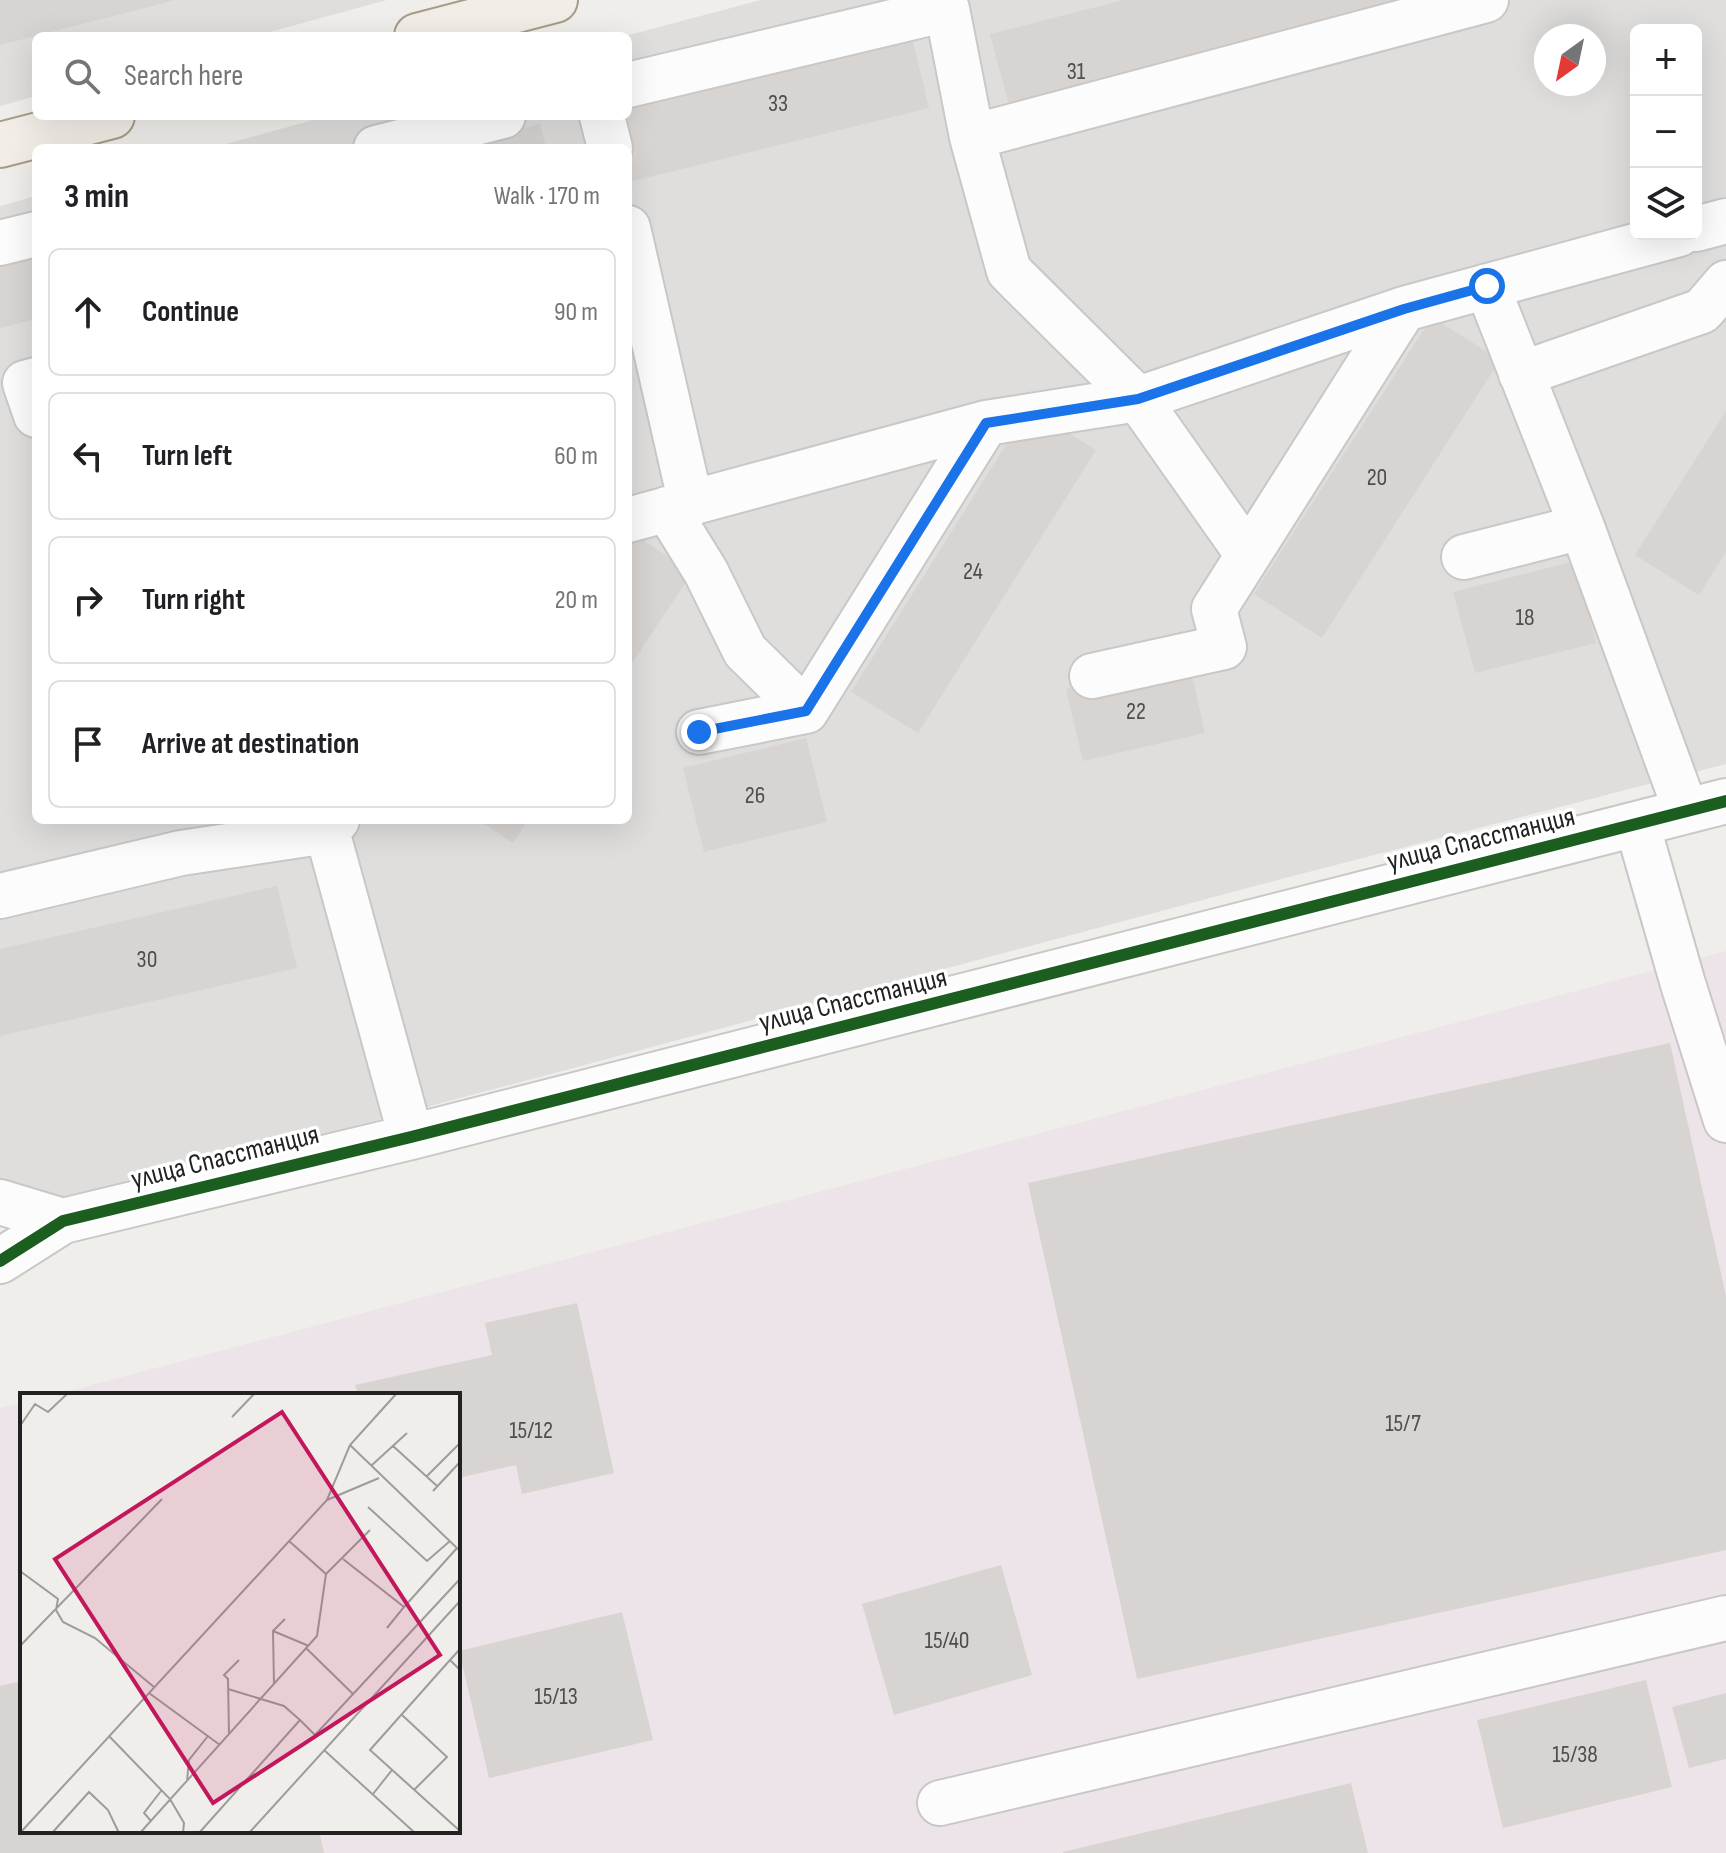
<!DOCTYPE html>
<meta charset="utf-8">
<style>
body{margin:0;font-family:"Sofia Sans Condensed",sans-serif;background:#f6f6f6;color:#202124}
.controls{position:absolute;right:24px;top:24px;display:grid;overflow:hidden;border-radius:12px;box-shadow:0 8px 32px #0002}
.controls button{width:72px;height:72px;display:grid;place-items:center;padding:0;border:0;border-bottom:2px solid #e0e0e0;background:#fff;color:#202124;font:40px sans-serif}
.compass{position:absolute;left:1534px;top:24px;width:72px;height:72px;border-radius:50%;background:#fff;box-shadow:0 8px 32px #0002;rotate:213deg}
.stop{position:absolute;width:24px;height:24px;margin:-18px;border:6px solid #1a73e8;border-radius:50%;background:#fff}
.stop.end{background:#1a73e8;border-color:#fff;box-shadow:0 2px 8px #0008}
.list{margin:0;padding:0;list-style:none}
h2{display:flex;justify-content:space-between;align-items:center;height:104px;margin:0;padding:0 32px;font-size:34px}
h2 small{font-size:26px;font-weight:400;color:#757577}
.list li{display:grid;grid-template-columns:52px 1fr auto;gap:24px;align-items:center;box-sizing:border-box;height:128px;margin:0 16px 16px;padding:0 16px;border:2px solid #e0e0e0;border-radius:12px}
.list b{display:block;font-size:30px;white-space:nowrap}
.list em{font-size:26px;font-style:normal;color:#757577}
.icon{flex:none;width:44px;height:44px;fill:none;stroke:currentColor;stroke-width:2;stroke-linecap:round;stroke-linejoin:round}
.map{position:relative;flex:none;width:1726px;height:1853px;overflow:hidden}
.search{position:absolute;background:#fff;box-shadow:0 8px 32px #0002;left:32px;top:32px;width:600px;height:88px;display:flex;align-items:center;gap:20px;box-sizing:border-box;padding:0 28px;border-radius:12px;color:#757577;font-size:30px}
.panel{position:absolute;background:#fff;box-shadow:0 8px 32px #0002;left:32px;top:144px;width:600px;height:680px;border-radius:12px}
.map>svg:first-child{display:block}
</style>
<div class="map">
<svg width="1726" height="1853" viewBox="0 0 1726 1853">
<rect width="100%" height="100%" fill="#f0eeeb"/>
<!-- residential -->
<path fill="#dfdedc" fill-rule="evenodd" d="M0,0H387L255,36H36V96L0,106Z
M761,0H1726V764L1255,886L0,1221V206L36,196V820H628V148H211L328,116H628V36H625ZM1636,30H1696V234H1636ZM1546,36H1594V84H1546Z"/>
<!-- industrial -->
<path fill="#ede4e9" d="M1726,951V1853H0V1408L22,1403V1831H458V1395H54Z"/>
<!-- building -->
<path fill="#d7d4d2" d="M0,0H172V1L0,45Z
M1124,0H1418L1010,109L990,34Z
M910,29L929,108L629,182L628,148L613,116H628V99Z
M540,124L546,148H454V147Z
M36,244V319L0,328V253Z
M1432,317L1500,360L1322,638L1254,594Z
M1029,408L1096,450L918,733L851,692Z
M1726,411V552L1699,595L1635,555Z
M628,530L692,573L628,669Z
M1575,561L1596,643L1475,673L1453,592Z
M1189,661L1205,733L1083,761L1066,689Z
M806,738L827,822L704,852L683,768Z
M478,820H528L513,843Z
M277,886L297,968L0,1036V949Z
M1670,1043L1726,1296V1550L1137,1679L1028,1183Z
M577,1303L614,1473L522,1494L516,1465L458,1478V1395H358L355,1385L492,1355L485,1323Z
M1001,1565L1032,1675L894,1715L862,1604Z
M622,1612L653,1740L489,1778L459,1651Z
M1646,1680L1672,1787L1503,1828L1477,1720Z
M22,1681V1831H319L324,1853H0V1686Z
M1726,1693V1759L1689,1768L1672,1707Z
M1351,1783L1368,1853H1063V1852Z"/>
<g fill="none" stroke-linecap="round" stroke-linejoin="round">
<defs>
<path id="minor" d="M628,85L947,9L972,137
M602,116L610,148
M376,148L503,116
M628,228L691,504
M1696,229L1726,221
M0,243L36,234
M1487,286L1582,527L1686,811
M1521,374L1702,311L1726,283
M36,380L25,383L36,415
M667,509L706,572L745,651L806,711
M628,520L986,423L1138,399L1404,309L1679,234
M1248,555L1138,399L1009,271L972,137L1486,0
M1464,557L1582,527
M1092,676L1224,647L1214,609L1404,309
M699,732L806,711L986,423
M337,820L327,831L411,1137
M1637,824L1683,984L1726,1120
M0,896L181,853L327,831
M0,1202L63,1221
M0,1261L63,1221L411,1137L1726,801
M940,1803L1726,1618"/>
<path id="major" d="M417,36L555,0
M0,145L112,116"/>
</defs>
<!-- minor casing -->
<use href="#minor" stroke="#c9c8c7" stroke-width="48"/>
<!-- major casing -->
<use href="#major" stroke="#a79c86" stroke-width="48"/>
<!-- minor -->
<use href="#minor" stroke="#fdfcfc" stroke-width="44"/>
<!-- major -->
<use href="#major" stroke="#f3ede7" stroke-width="44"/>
<defs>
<path id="cycleway" d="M0,1261L63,1221L411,1137L1726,801"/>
</defs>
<!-- cycleway casing -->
<use href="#cycleway" stroke="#fff" stroke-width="17"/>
<!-- cycleway -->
<use href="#cycleway" stroke="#1b5e20" stroke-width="12"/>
</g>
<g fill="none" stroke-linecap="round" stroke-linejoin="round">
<!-- route -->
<path stroke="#1a73e8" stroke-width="10" d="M699,732L806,711L986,423L1138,399L1404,309L1487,286"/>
</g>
<g text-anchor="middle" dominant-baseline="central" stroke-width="7" stroke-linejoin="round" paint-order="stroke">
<!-- number labels -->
<g font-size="24" fill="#4f4e4e">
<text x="1076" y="71">31</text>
<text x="778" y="103">33</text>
<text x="1377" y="477">20</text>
<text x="973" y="571">24</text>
<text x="1525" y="617">18</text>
<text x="1136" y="711">22</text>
<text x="755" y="795">26</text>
<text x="147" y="959">30</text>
<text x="1403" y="1423">15/7</text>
<text x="531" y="1430">15/12</text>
<text x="947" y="1640">15/40</text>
<text x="556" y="1696">15/13</text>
<text x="1575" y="1754">15/38</text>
</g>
<!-- street labels -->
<g font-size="28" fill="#222" stroke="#fff">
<text transform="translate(1481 839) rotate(-14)">улица Спасстанция</text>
<text transform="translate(853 1000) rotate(-14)">улица Спасстанция</text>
<text transform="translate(225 1157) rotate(-14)">улица Спасстанция</text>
</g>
</g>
<!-- overview -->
<g transform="translate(20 1393)">
<rect width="440" height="440" fill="#f0eeeb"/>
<path fill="none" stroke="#9e9c9b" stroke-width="2" d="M212,24L235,0M0,33L15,11L28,19L48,0M330,52L440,158M373,53L417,93M352,72L387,40M406,84L440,50M413,98L440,69M307,107L359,85M348,114L407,168L430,148M323,166L384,214L367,235M0,178L38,206L36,217L43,229L75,245L134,294M306,181L350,137M384,214L437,155M253,238L289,253M0,253L142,106M286,255L333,301M440,256L430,267L440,277M430,267L350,357L440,438M254,291L253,238L265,226M129,300L200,352M381,321L427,364L394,397M280,327L295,342L440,186M209,341L208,286L204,282L219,267M89,343L150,406L164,430L163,440M304,357L395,440M167,388L169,367L188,343M353,401L372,377M131,428L124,420L141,398M0,440L307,107L330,52L377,0M32,440L69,399L88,417L99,440M120,440L297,243L306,181L269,148M179,440L280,327L264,313L208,296M229,440L440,208"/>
<path fill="#c2185b" fill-opacity="0.15" stroke="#c2185b" stroke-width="4" d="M262,19L420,262L193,410L35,166Z"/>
<rect width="440" height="440" fill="none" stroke="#222" stroke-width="4"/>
</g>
</svg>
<div class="controls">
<button>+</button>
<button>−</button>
<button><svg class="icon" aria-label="layers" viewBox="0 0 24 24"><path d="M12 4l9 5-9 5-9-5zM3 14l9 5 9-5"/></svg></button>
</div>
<svg class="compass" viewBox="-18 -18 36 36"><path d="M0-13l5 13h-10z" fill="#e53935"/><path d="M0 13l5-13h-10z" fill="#757577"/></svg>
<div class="stop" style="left:1487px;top:286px"></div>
<div class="stop end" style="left:699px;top:732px"></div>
<div class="search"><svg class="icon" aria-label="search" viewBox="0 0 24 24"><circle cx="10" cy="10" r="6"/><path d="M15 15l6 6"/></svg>Search here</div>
<section class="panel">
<h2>3 min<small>Walk · 170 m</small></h2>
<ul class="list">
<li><svg class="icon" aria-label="ahead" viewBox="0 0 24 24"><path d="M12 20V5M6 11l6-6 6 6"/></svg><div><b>Continue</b></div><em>90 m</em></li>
<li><svg class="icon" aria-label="left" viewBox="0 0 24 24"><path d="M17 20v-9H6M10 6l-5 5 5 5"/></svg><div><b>Turn left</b></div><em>60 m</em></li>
<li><svg class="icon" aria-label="right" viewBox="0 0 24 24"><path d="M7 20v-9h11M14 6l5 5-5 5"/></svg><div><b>Turn right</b></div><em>20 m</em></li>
<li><svg class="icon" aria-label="arrive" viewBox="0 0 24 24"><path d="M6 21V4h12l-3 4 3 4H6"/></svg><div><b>Arrive at destination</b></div></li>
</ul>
</section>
</div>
